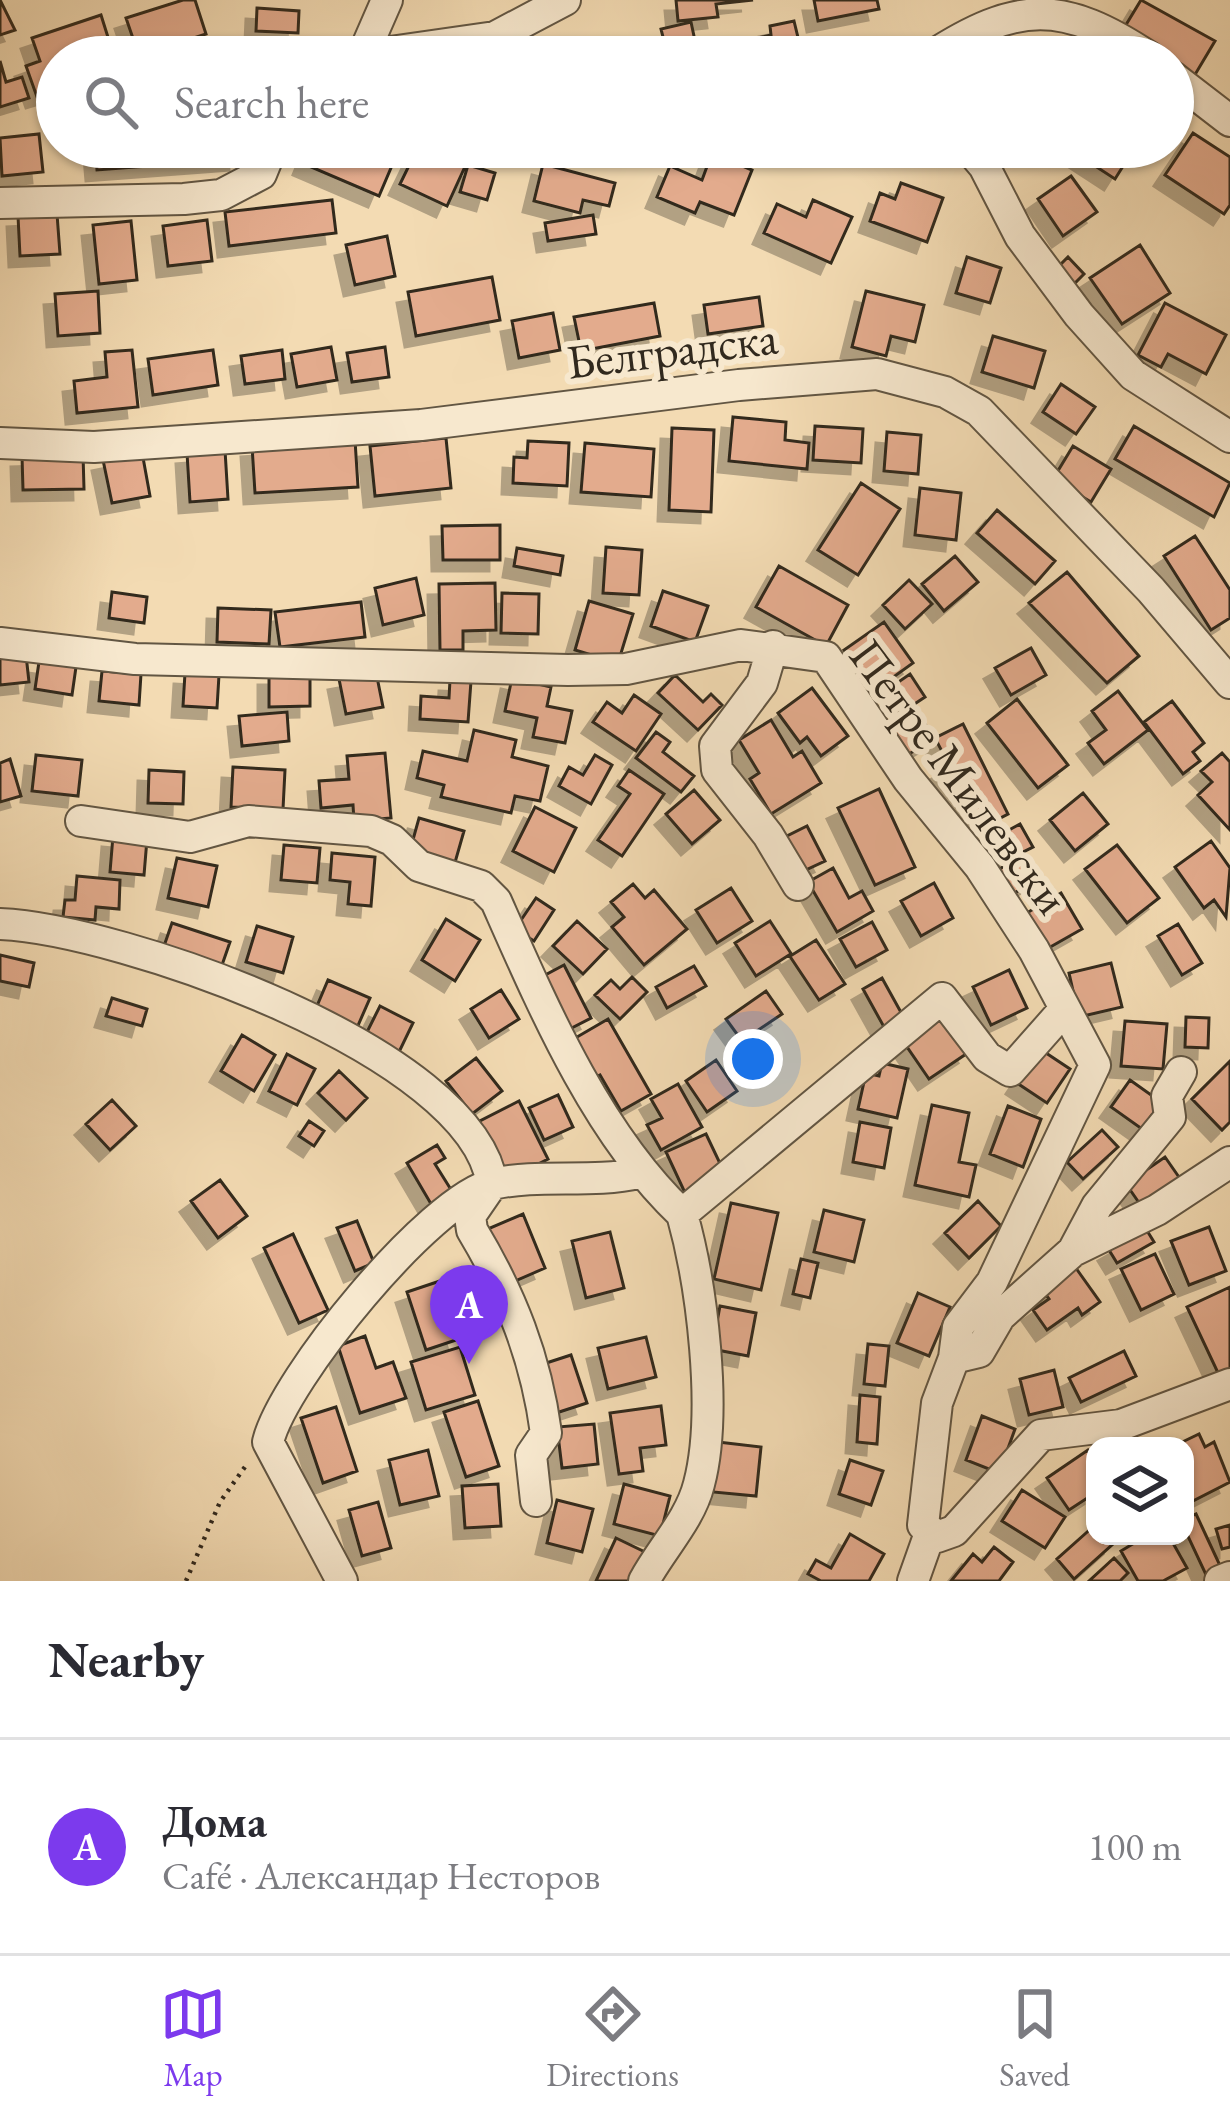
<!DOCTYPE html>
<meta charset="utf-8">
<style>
body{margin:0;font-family:"EB Garamond",serif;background:#f2f2f3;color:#2b2b33}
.controls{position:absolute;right:36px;bottom:36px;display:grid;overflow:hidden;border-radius:24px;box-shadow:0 3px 9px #0004}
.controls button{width:108px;height:108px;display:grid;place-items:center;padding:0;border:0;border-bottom:3px solid #e1e1e2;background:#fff;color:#2b2b33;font:60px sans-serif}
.you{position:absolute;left:753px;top:1059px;width:42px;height:42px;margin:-30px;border:9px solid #fff;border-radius:50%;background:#1a73e8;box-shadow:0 0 0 18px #1a73e833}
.badge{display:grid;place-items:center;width:78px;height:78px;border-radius:50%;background:#7c3aed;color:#fff;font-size:39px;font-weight:700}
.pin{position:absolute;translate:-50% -99px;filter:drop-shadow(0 3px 6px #0008)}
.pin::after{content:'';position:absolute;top:63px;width:42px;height:36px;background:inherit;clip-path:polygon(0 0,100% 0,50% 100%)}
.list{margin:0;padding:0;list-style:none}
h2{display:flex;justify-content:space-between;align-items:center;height:156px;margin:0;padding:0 48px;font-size:51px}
h2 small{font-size:39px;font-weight:400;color:#7c7c81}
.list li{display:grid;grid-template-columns:78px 1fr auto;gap:36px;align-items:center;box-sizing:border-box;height:216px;padding:0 48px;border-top:3px solid #e1e1e2}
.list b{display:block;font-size:45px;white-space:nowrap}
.list p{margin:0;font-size:39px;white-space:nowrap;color:#7c7c81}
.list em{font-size:39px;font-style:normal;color:#7c7c81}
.icon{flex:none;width:66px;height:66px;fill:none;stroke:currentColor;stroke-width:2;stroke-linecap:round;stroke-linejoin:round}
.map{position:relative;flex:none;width:1230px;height:1581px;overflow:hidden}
.search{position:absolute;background:#fff;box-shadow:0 3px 9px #0004;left:36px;right:36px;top:36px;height:132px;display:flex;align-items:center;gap:30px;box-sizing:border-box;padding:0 42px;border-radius:66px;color:#7c7c81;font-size:45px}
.sheet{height:372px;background:#fff}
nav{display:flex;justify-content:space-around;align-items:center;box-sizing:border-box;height:168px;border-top:3px solid #e1e1e2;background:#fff;font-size:33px;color:#7c7c81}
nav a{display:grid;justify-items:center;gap:6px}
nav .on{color:#7c3aed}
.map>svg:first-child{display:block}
</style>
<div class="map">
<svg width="1230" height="1581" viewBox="0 0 1230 1581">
<defs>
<filter id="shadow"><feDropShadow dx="-11" dy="11" stdDeviation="0" flood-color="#0004"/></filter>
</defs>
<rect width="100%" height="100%" fill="#f3dbb3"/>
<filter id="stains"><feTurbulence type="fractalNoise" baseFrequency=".00167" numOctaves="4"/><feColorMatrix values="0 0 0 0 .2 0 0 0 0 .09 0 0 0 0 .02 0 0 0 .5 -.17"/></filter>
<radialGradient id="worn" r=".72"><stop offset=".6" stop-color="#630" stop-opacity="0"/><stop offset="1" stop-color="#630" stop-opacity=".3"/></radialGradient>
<!-- building -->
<path fill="#e3ab8d" stroke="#31291e" stroke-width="3" filter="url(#shadow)" d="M0,0L15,30L0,35Z
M183,0H195L206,34L139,56L126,18Z
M676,0H753L716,4L718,17L678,21Z
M814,0H877L879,9L818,21Z
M1141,0L1215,41L1193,78L1173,65V57H1159L1121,33Z
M257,8L299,11L298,33L256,31Z
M101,15L112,50L90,57H57V91L37,97L26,66L40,61L32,38Z
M794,21L801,50L792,57H743L740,42L771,35L770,26Z
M691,22L698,55L714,52L715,57H631V53L665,45L661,29Z
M255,38L262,57H207L206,55Z
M599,41L600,57H539V44Z
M0,61L6,82L22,77L29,98L0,107Z
M1193,133L1230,157V205L1224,214L1165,175Z
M39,134L43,172L2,176L0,138Z
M95,147H239L240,159L97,170Z
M311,147H396L399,149L379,196L304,164Z
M418,147H441L468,160L447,206L400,184Z
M1066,147H1135L1115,179Z
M712,153L752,170L734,215L700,202L695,213L657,197L670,166L702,180Z
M543,164L615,183L609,206L583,200L580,213L534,201Z
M468,165L495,173L487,200L460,192Z
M1071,176L1097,212L1063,236L1038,199Z
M901,183L943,198L927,242L870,221L880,193L895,199Z
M332,200L336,233L229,246L225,212Z
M813,200L852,217L831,263L764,233L777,204L806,217Z
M57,214L60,254L20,256L18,216Z
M593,215L596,234L548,241L545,223Z
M207,220L212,261L168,266L163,226Z
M131,221L137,280L99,284L93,225Z
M387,236L395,276L355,285L346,245Z
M1140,245L1170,293L1122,324L1090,278Z
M967,257L1001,268L990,303L956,293Z
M1068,257L1084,274L1072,286L1056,269Z
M492,277L500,320L416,336L408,292Z
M98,291L100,333L58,336L55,294Z
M866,291L924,305L915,342L891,336L886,356L852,347Z
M759,297L763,326L708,334L704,305Z
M654,303L660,336L581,351L574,317Z
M1165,303L1226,335L1206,374L1168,354L1161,367L1138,355Z
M553,313L560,350L519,358L512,321Z
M993,336L1045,351L1034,388L982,372Z
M331,347L337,380L297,387L291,354Z
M385,347L389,377L352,382L347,353Z
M132,350L138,407L77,413L74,381L107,377L105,352Z
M213,350L218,385L153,395L148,359Z
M282,350L285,379L245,384L241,356Z
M1061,384L1095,407L1076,434L1043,412Z
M733,417L786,422L785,440L809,443L807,469L729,461Z
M815,426L863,429L861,463L813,460Z
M1134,426L1230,483L1214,517L1115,459Z
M672,428L714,430L711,512L669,510Z
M887,432L921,435L918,474L884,471Z
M446,438L451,488L375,496L370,446Z
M355,440L358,487L255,493L252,446Z
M528,441L569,443L567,486L513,483L514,457L527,458Z
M585,443L654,449L651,497L581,492Z
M1073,446L1111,469L1091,502L1053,479Z
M225,450L228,499L190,502L187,453Z
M142,452L150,496L112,503L103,460Z
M83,454L84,489L23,490L22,456Z
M861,483L900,509L858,575L818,550Z
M920,488L961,493L956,540L915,535Z
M997,510L1055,561L1035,584L977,533Z
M500,525V560H443L442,526Z
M1195,536L1230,590V618L1211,630L1164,556Z
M606,547L642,550L639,595L603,593Z
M517,548L563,556L560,575L514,566Z
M955,556L978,582L944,611L922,584Z
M779,566L848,605L826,646L756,607Z
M1067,572L1139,656L1107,683L1029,603Z
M416,578L424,615L383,625L375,588Z
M909,580L932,604L905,629L883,605Z
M495,583L496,630L463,631V650H440L439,584Z
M663,591L708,606L695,642L651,626Z
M112,592L147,597L144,623L109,618Z
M502,593L539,594L538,634L501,633Z
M589,601L633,614L618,663L575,650Z
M361,602L365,637L280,647L275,612Z
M218,608L271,610L269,644L217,642Z
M884,622L913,663L874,691L844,650Z
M1031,648L1046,675L1011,695L995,668Z
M26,655L29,682L0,685V657Z
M39,662L76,667L72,695L35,689Z
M102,671L141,674L139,705L99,701Z
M376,672L383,707L346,714L339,679Z
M185,673L219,675L217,708L183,706Z
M269,674H310V706L269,707Z
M910,674L925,697L910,707L894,685Z
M675,675L703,702L711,694L722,705L698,730L658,693Z
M512,678L551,687L547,706L572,711L565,743L533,737L537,718L505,711Z
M450,680L471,681L468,722L420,719L421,696L449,698Z
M812,688L848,736L821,756L807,737L800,743L778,713Z
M1118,691L1148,730L1104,764L1088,743L1106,730L1092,711Z
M634,695L661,714L636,751L593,722L607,702L622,713Z
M1017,699L1068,765L1038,788L987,723Z
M1172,701L1204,743L1193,752L1200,761L1183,774L1144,722Z
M287,712L289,741L242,746L239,716Z
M918,712L934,739L904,757L888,730Z
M771,720L793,757L802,751L821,783L771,814L750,779L759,773L739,740Z
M963,724L1008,814L981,828L967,803L960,806L941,769L949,765L935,738Z
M474,730L516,740L512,757L548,766L540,801L515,796L511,813L441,797L444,785L417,778L423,751L467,761Z
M656,732L670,742L663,752L694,776L681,792L636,758Z
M385,753L391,818L354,821L353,805L321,808L319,781L349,779L347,756Z
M1222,753L1230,762V830L1198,795L1212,782L1201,771Z
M36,755L82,760L78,796L32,791Z
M595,755L612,765L591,804L559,786L569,767L583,775Z
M10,759L21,796L0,802V763Z
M233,767L285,770L283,809L231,807Z
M149,770L184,772L183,804L148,803Z
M629,770L664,794L622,856L598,840L630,794L618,786Z
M879,789L915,867L875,885L838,808Z
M694,790L720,820L692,844L666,814Z
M1083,793L1108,824L1075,851L1050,820Z
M535,807L576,828L554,872L513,851Z
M419,818L464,831L454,866L409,854Z
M1020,824L1033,847L1011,858L998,836Z
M807,826L825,861L797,874L779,840Z
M113,836L147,839L144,875L110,872Z
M1211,841L1230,868L1226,917L1214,900L1204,908L1175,867Z
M284,845L320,848L317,883L281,880Z
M1117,845L1159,898L1127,923L1085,869Z
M332,853L375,857L371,906L348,904L350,882L330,880Z
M1023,854L1038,878L1010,896L995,872Z
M177,858L217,866L208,907L168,898Z
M833,868L849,898L862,891L873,911L837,932L808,882Z
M77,876L120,880L119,909L96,907L95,920L63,917L65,900H75Z
M934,883L953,918L921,936L901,901Z
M633,884L645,898L654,890L687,929L644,965L612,927L624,917L611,902Z
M731,888L752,921L717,943L696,910Z
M1061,893L1082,929L1045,950L1025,914Z
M536,898L554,910L534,941L515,929Z
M446,919L480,940L455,981L422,960Z
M577,921L607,949L583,974L553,946Z
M770,921L792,955L816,940L845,984L819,1000L789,955L756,976L735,943Z
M872,922L887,950L856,967L840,939Z
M172,923L230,942L222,965L164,946Z
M1178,924L1202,963L1182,975L1158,936Z
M257,926L293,937L283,973L246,962Z
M0,955L34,963L29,987L0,981Z
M1111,963L1122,1007L1079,1017L1069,973Z
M564,965L591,1018L560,1034L534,981Z
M694,966L706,986L667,1008L656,987Z
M1009,970L1027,1008L991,1025L973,987Z
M632,977L647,992L620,1019L595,995L611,980L620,989Z
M882,978L903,1016L884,1027L863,989Z
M328,980L370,998L356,1030L314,1013Z
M501,990L519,1019L489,1038L471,1009Z
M766,991L782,1014L742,1041L726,1019Z
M112,998L147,1009L142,1026L106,1016Z
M380,1006L413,1023L399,1052L365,1036Z
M942,1013L969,1052L929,1079L903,1041Z
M1186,1017L1209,1018L1208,1048L1185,1047Z
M608,1019L651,1094L621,1111L600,1075L586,1082L565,1044Z
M1125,1021L1167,1024L1163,1069L1121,1066Z
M242,1035L275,1055L254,1091L221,1071Z
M1040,1049L1070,1069L1047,1103L1017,1083Z
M287,1054L315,1069L297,1105L269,1091Z
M476,1058L502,1091L472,1114L446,1081Z
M716,1060L737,1091L707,1112L686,1081Z
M1230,1061V1122L1222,1130L1192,1099Z
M882,1063L908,1069L897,1118L858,1109L866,1073L879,1076Z
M339,1071L367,1098L346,1120L318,1093Z
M1130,1080L1161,1102L1142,1129L1111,1107Z
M678,1084L702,1127L661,1150L647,1125L662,1118L651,1099Z
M558,1095L573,1127L544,1140L529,1108Z
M112,1100L136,1126L110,1150L86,1124Z
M519,1101L548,1159L505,1181L476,1123Z
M932,1105L969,1113L959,1162L976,1165L969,1197L915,1185Z
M1008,1106L1041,1119L1023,1167L990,1154Z
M309,1121L324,1131L314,1146L299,1136Z
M860,1122L891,1128L884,1168L853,1162Z
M1102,1130L1118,1147L1083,1179L1067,1162Z
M706,1134L726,1176L686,1195L666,1152Z
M437,1145L445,1158L435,1164L455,1196L434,1209L407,1163Z
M1165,1157L1181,1180L1142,1207L1126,1184Z
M220,1180L247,1216L218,1238L191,1201Z
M978,1201L1001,1226L969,1258L945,1233Z
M731,1203L778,1213L761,1290L714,1279Z
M824,1210L864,1220L854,1262L814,1252Z
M523,1214L545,1268L506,1285L483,1231Z
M357,1221L374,1263L355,1271L337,1228Z
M1209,1227L1226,1271L1189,1285L1171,1241Z
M1146,1229L1154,1242L1117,1263L1109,1250Z
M610,1232L624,1288L586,1298L572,1241Z
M293,1234L328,1310L299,1323L264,1248Z
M1155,1254L1174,1294L1141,1310L1121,1269Z
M801,1259L818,1263L810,1298L793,1294Z
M1073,1264L1100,1302L1082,1315L1078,1308L1047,1330L1033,1310L1049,1299L1040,1287Z
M440,1281L459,1339L426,1350L407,1292Z
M1230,1287V1370L1219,1375L1187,1307Z
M918,1293L950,1307L929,1356L897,1343Z
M720,1306L756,1313L748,1356L712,1349Z
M365,1336L376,1368L393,1362L406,1398L360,1413L338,1346Z
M646,1337L656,1377L608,1389L598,1348Z
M868,1344L889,1346L885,1386L864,1384Z
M460,1347L475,1395L426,1410L411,1362Z
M1124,1351L1136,1376L1081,1402L1069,1378Z
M571,1355L587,1403L553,1414L537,1366Z
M1054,1370L1063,1407L1029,1415L1020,1379Z
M860,1395L880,1397L877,1444L857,1442Z
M478,1401L499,1466L466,1477L444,1412Z
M661,1406L666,1445L640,1448L643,1471L619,1474L610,1413Z
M336,1407L357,1471L323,1483L301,1418Z
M982,1416L1015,1429L999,1473L966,1460Z
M594,1424L598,1464L562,1468L557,1427Z
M1199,1434L1205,1447L1214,1442L1230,1482L1185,1505V1446H1174Z
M718,1442L761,1447L756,1496L713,1492Z
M428,1450L439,1496L400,1505L389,1460Z
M1088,1450L1095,1459V1493L1069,1510L1047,1478Z
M850,1460L883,1471L871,1505L839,1494Z
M498,1484L501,1526L465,1528L462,1486Z
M624,1484L670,1496L660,1536L614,1524Z
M1022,1490L1065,1517L1045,1548L1002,1521Z
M557,1500L593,1509L582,1552L547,1543Z
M378,1502L391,1548L362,1556L349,1510Z
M1196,1514L1223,1572L1208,1579L1185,1530V1519Z
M1095,1525V1536H1108L1114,1543L1074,1579L1057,1559Z
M1230,1525V1547L1222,1549L1216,1529Z
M850,1534L884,1554L869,1581H821L808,1574L816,1560L831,1568Z
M1146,1536H1169L1187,1568L1163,1581H1138L1121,1551Z
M616,1538L649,1554L636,1581H596Z
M994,1547L1013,1562L999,1581H951L973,1554L982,1562Z
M1114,1558L1128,1573L1120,1581H1089Z"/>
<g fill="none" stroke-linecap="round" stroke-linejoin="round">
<defs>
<path id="minor" d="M363,55L387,0
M355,57L495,37L565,0
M930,57C1018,0 1063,0 1149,57
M1173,77L1230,121
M968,147L984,166L1020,236L1079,315L1133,375L1230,437
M0,203L184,199L221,195L261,174L272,147
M0,443L94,447L421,425L739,385L877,374L945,392L979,411L1151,590L1230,683
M0,643L135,659L568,670L626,669L741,645L826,657L908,779L980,867L1034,950L1095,1065L992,1282L958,1327L954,1358L937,1403L923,1525L937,1537L954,1531L1041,1435L1121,1425L1230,1384
M773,646L762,683L715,746L717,770L768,835L798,885
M81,821L190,837L248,821L371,831L392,840L419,866L481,886L496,901C543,1007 597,1134 682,1214
M0,924C119,929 473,1051 492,1184L470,1216L472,1230C511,1295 536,1358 546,1433L531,1455L536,1501
M682,1214L942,998L987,1057L1010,1071L1063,1011
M1073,1251L1097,1206L1170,1117L1167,1096L1181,1072
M954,1358L979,1352L1000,1316L1073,1251L1157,1210L1230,1162
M342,1581L268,1442C283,1379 430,1199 493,1184C540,1173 591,1184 639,1173
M644,1581C661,1549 690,1520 699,1484C718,1412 702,1285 682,1214
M913,1581L930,1533
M1220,1581L1230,1577"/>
</defs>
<!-- minor casing -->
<use href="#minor" stroke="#625643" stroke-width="34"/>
<!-- path -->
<path stroke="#31291e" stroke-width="4.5" stroke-dasharray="3 6" stroke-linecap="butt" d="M186,1581L220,1502L247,1464"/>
<!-- minor -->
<use href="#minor" stroke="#f7e8ce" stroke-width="30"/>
</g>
<g text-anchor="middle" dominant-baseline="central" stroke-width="12" stroke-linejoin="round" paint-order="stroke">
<!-- street labels -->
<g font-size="48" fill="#31291e" stroke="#f7e8ce">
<text transform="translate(672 349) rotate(-7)">Белградска</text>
<text transform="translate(960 776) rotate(53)">Петре Милевски</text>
</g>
</g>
<rect width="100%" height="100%" filter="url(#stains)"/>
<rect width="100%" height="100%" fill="url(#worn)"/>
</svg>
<div class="controls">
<button><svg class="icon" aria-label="layers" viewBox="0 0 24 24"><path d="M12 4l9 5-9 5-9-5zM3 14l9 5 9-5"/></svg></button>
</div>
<div class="you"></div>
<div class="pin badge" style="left:469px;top:1364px">A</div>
<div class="search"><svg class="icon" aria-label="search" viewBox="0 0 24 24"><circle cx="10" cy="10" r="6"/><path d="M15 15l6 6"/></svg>Search here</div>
</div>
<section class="sheet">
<h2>Nearby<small></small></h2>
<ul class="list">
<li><span class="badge">A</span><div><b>Дома</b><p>Café · Александар Несторов</p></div><em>100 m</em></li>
</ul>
</section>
<nav>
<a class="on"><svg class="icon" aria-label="map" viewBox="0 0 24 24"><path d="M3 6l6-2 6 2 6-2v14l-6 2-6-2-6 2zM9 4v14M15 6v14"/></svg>Map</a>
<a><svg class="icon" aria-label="directions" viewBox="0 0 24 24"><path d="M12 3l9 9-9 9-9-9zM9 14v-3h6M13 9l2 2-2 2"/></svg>Directions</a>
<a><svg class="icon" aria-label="saved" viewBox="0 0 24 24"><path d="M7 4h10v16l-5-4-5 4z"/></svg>Saved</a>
</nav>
